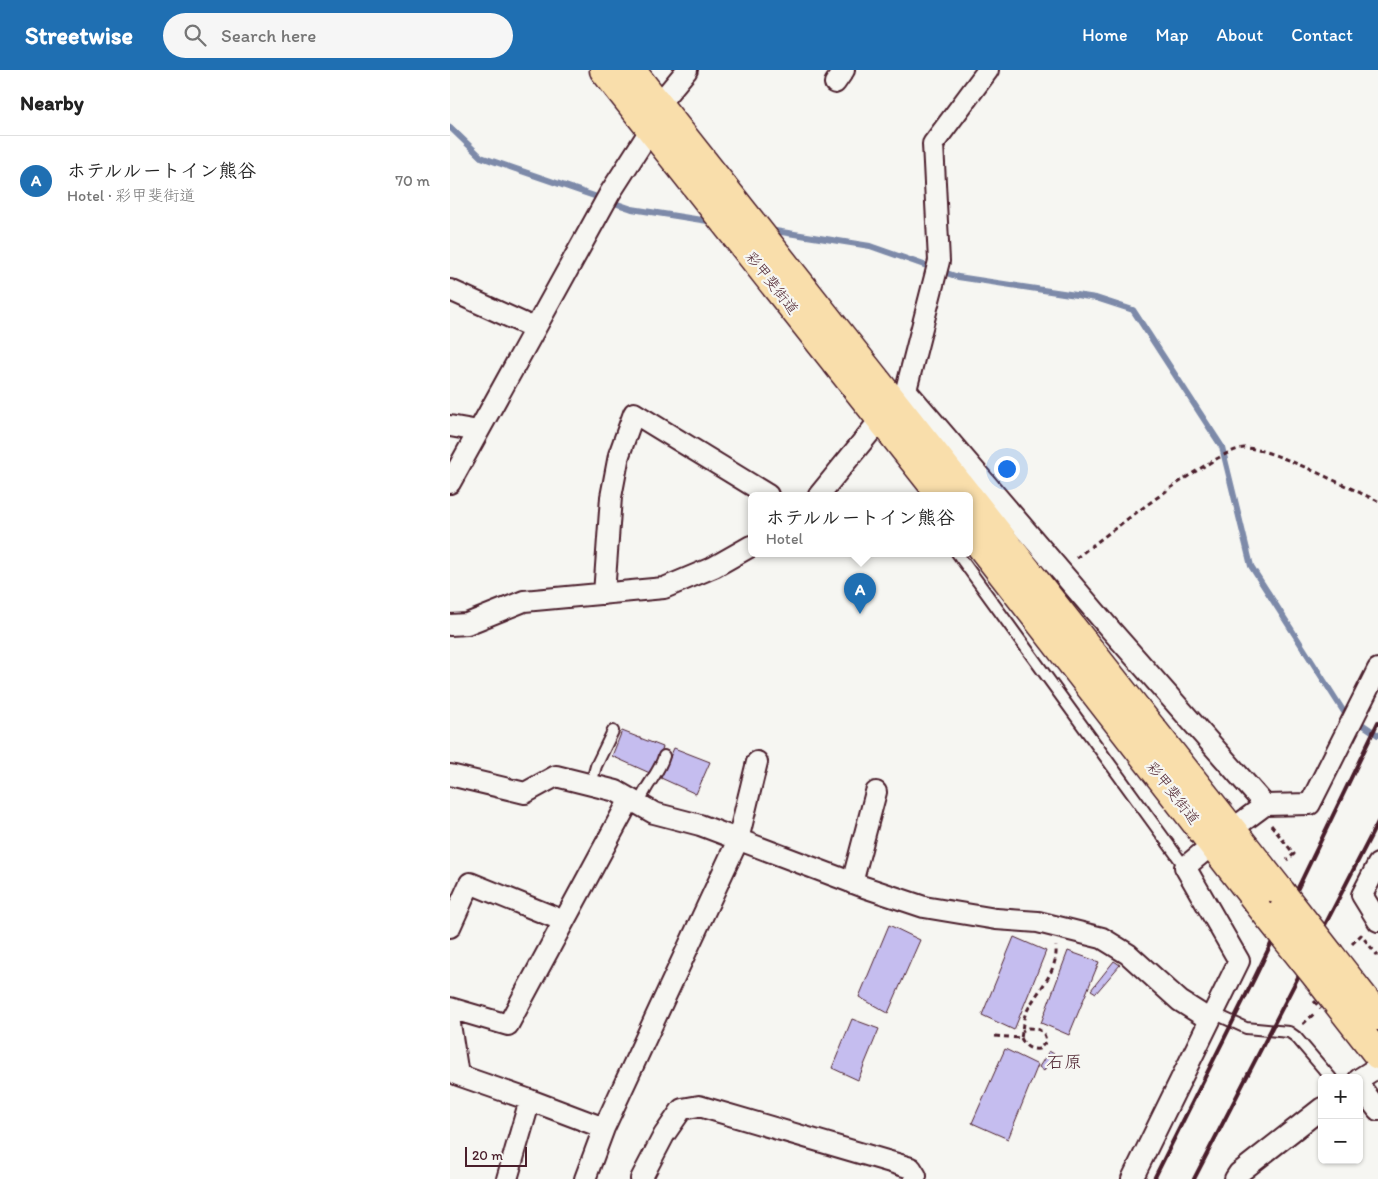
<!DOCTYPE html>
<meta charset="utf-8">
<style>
body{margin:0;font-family:Itim,"Klee One",sans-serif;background:#f6f6f6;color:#222}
.controls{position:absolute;right:15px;bottom:15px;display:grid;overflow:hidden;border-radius:8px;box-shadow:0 1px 4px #0004}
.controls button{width:45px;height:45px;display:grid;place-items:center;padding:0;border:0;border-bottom:1px solid #e0e0e0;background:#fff;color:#222;font:25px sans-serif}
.scale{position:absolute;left:15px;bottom:12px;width:62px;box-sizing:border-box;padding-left:5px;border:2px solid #4a1f2b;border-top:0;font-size:14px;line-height:18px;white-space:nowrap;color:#4a1f2b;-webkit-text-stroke:4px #f6f6f2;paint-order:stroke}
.you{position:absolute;left:556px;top:398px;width:18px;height:18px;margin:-12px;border:4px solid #fff;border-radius:50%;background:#1a73e8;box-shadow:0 0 0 8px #1a73e833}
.badge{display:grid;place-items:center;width:32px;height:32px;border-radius:50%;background:#1f6fb2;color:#fff;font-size:16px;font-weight:700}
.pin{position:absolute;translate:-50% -41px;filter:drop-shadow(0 1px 2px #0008)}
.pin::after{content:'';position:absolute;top:26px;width:18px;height:15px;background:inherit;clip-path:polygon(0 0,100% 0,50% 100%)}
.popup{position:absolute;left:298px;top:422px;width:225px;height:65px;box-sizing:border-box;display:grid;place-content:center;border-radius:8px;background:#fff;filter:drop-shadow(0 1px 4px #0005);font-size:16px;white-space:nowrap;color:#767676}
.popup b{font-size:19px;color:#222}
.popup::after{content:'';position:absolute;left:50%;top:100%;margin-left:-10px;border:10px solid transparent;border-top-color:#fff}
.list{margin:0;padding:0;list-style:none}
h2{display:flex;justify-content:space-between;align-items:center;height:65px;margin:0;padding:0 20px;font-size:21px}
h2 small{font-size:16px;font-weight:400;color:#767676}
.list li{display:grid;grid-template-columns:32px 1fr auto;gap:15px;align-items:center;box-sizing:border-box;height:90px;padding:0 20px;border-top:1px solid #e0e0e0}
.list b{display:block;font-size:19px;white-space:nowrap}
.list p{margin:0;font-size:16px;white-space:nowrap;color:#767676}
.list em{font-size:16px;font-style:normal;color:#767676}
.icon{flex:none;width:28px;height:28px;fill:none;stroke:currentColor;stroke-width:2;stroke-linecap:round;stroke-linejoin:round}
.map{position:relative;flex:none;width:928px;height:1109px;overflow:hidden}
header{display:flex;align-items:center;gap:30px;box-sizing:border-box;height:70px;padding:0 25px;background:#1f6fb2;color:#fff}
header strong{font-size:24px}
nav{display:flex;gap:28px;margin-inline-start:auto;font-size:18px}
.search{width:350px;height:45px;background:#f6f6f6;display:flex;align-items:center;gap:12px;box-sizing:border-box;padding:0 18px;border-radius:28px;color:#767676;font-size:19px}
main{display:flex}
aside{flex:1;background:#fff}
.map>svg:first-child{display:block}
</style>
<header>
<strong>Streetwise</strong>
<div class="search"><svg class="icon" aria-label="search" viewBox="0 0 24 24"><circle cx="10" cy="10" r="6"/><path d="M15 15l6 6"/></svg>Search here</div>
<nav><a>Home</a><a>Map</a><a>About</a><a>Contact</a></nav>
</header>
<main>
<aside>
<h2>Nearby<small></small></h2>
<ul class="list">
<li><span class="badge">A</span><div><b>ホテルルートイン熊谷</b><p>Hotel · 彩甲斐街道</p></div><em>70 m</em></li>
</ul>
</aside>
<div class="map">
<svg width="928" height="1109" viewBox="0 0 928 1109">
<rect width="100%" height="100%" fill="#f6f6f2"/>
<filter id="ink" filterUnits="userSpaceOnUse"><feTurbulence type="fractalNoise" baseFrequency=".02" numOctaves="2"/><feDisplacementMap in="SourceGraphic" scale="10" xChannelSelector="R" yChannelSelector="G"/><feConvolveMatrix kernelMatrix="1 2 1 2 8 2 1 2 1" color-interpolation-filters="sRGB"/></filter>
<g filter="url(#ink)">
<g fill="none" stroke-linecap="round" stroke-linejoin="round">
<!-- stream -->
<path stroke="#7d8aa9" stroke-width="6" d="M0,57L31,87L182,139L264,152
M319,160L420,176L508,207L646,228L683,240L772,377L801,496L894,642L928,665"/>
</g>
<!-- building -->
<path fill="#c5bdef" stroke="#4a1f2b" d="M172,661L213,677L202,704L162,686Z
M224,678L260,692L246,724L211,708Z
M439,855L470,870L438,943L409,927Z
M564,867L596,881L564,960L532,945Z
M618,881L649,892L619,965L591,953Z
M664,891L670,895L646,923L641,920Z
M402,949L429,959L408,1010L382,998Z
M555,979L588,995L558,1069L522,1053Z
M599,981L604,984L594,1001L589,997Z"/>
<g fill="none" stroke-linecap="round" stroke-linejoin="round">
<defs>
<path id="lane" d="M507,483L735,797
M141,714L146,696L163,661
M189,734C195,715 209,704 214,686
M763,943L796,958L839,962L846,967L881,1008"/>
<path id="street" d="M385,13L394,0
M0,220L84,258
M456,320L489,191L483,74L538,0
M443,331L456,320L660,559L815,735L860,734L928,599
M0,356L28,361
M0,413L160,123L201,59L208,35L237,0
M369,425L430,350
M154,524L161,427L169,385L184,343L318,425
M0,555L17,554L74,531L214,518L264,497L301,476
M0,705L75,723L106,706L166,721L204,743L250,755L414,817L474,837L546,849L588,852L652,868L678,884L730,931L760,950
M792,752L815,735
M928,794L912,825L928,851
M402,813L426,722
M0,857L20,813L114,851
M0,938L58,955L180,729
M0,954L8,1005L80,1030
M909,1009L920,1002
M909,1015L928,1040
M57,1109L80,1030L154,1058
M135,1109L154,1058L288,770L307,692
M191,1109L214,1065L232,1039L249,1036L461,1098L466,1106L465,1109
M682,1109L789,891L735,797L752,783
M785,1109L789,1103L872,1038"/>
<path id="highway" d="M154,0L491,425
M181,0L517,425
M519,427L831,822
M519,461L819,847
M881,886L928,946
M868,908L928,985"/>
</defs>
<!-- lane casing -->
<use href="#lane" stroke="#4a1f2b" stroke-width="14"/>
<!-- street casing -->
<use href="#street" stroke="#4a1f2b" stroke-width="24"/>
<!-- highway casing -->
<use href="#highway" stroke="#4a1f2b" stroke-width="31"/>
<!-- path -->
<path stroke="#4a1f2b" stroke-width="3" stroke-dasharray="5 4" stroke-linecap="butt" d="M626,488C654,467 766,379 794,378C823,378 898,418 928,431
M821,755L844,784L837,790
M902,874L911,865L928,886
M853,954L866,942
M545,966L571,968C573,959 572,949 577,941C588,919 608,903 606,876
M571,968C575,976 579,980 589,979L596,972C595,961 589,958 578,958L572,961"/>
<!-- lane -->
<use href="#lane" stroke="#f6f6f2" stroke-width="10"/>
<!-- street -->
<use href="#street" stroke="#f6f6f2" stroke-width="20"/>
<!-- highway -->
<use href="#highway" stroke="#f9deab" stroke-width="28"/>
<!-- rail -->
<path stroke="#4a1f2b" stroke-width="4" d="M704,1109L805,907L928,652
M744,1109L928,752"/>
<defs>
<path id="highway-bridge" d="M831,822L881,886
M819,847L868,908"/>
</defs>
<!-- highway-bridge casing -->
<use href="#highway-bridge" stroke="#4a1f2b" stroke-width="31" stroke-linecap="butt"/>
<!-- path-bridge -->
<path stroke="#4a1f2b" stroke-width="3" stroke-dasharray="5 4" stroke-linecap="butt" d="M864,931L871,939"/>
<!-- highway-bridge -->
<use href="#highway-bridge" stroke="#f9deab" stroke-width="28"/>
</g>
</g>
<g text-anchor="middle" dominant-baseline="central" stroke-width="4.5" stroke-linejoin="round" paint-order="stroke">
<!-- street labels -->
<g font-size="15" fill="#4a1f2b" stroke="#f6f6f2">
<text transform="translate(322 213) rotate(52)">彩甲斐街道</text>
<text transform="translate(723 723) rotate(52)">彩甲斐街道</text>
</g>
<!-- quarter labels -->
<g font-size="18" fill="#4a1f2b" stroke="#f6f6f2">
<text x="614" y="992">石原</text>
</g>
</g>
</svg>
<div class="controls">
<button>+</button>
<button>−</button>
</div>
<div class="scale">20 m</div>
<div class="you"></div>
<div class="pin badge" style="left:410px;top:544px">A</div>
<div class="popup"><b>ホテルルートイン熊谷</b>Hotel</div>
</div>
</main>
